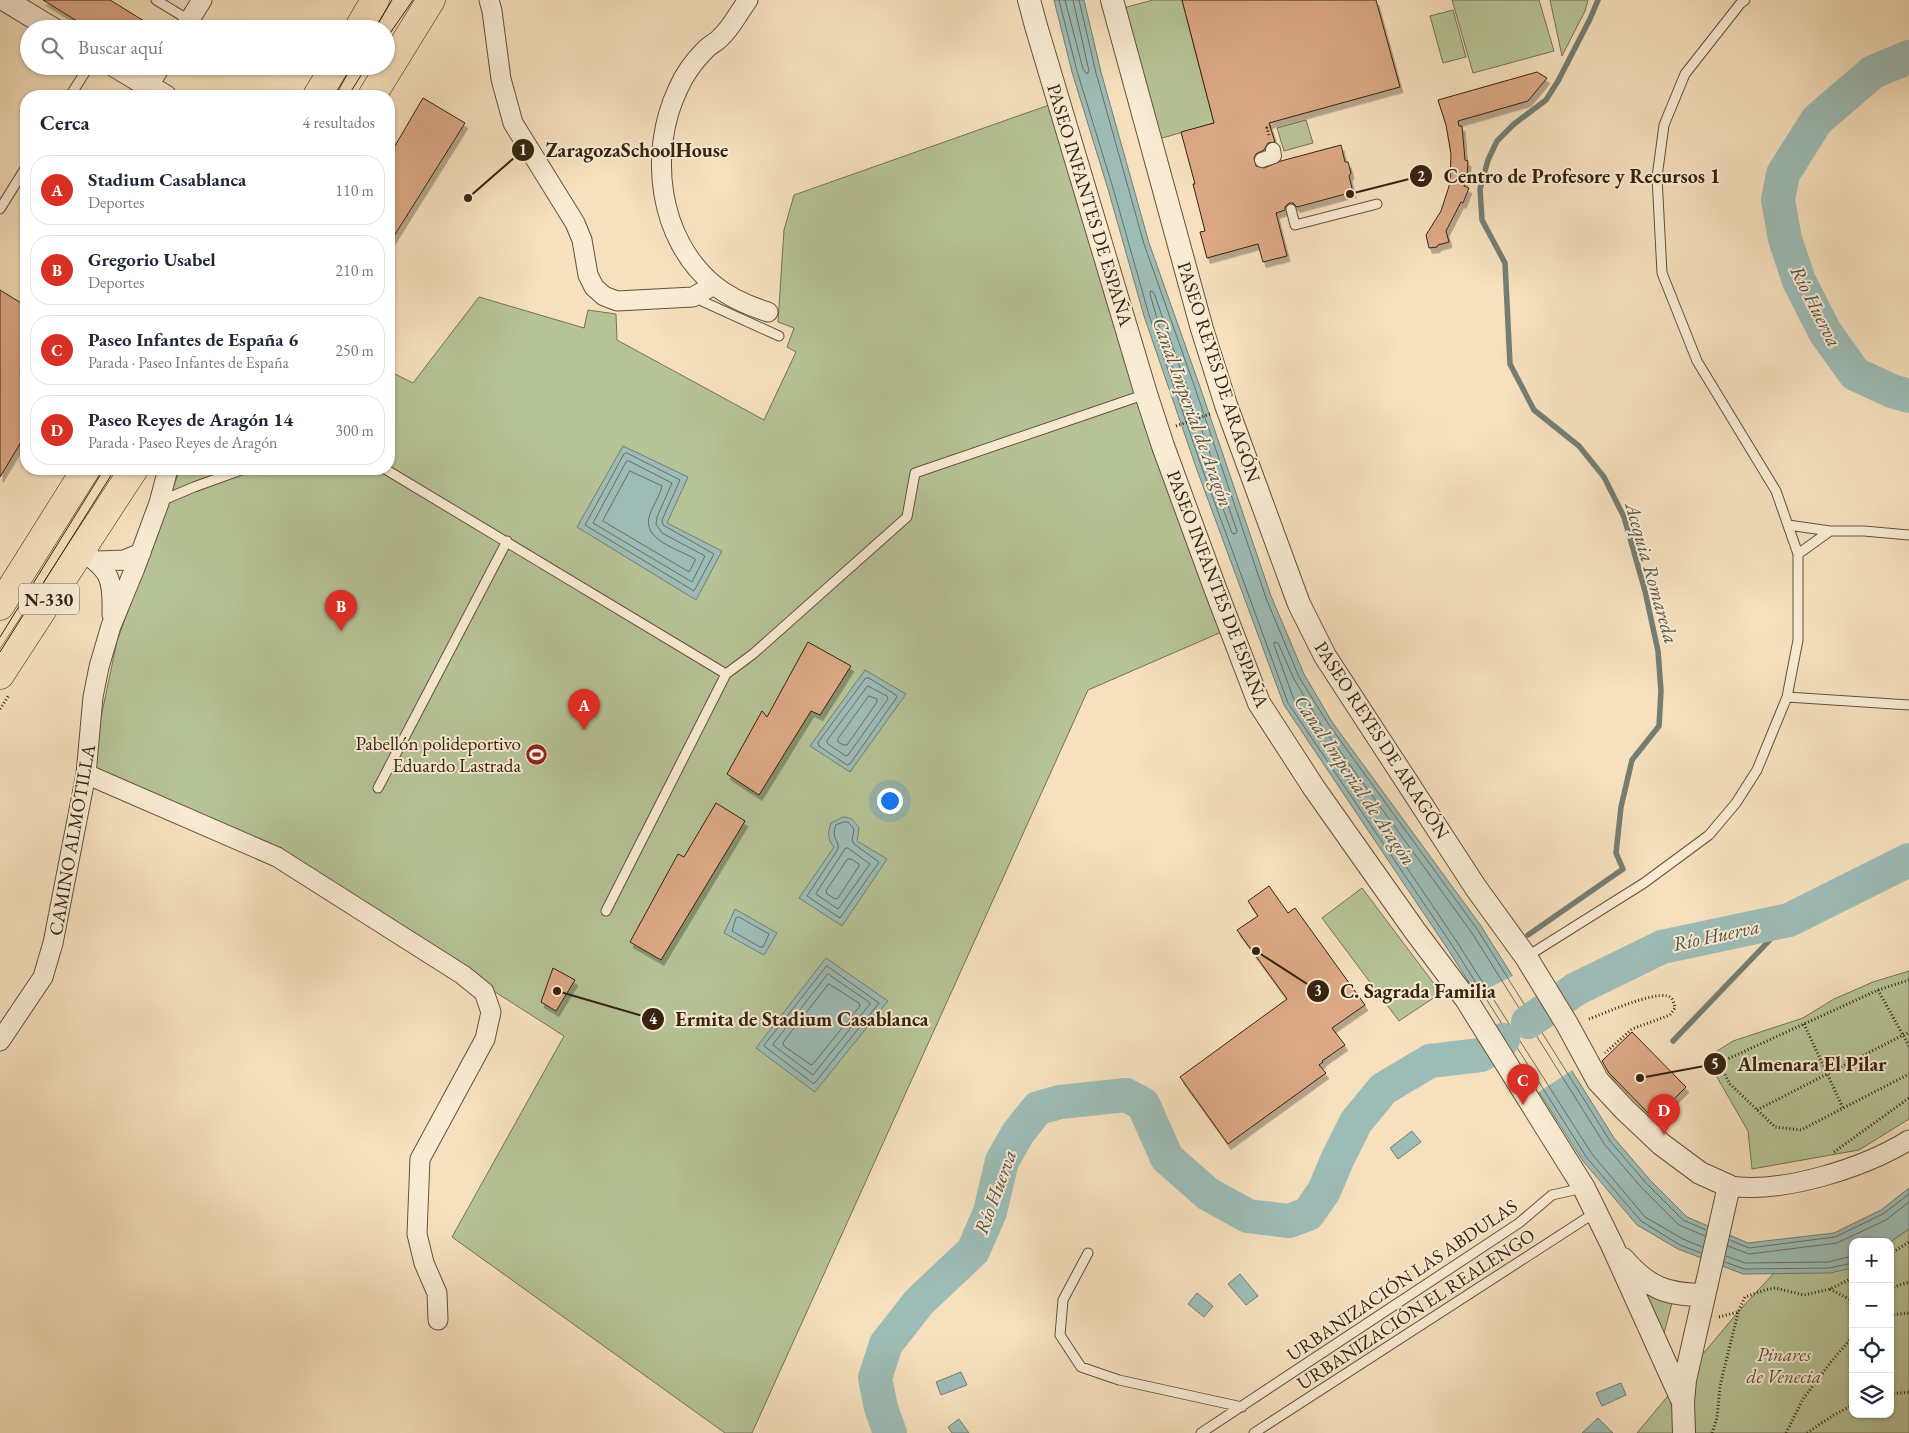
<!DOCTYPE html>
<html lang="es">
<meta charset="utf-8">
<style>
body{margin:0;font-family:"EB Garamond",serif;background:#f6f6f7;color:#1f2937}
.controls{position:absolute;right:15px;bottom:15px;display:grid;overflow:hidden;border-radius:10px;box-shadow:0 1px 4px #0004}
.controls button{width:45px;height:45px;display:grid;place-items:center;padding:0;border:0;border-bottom:1px solid #e0e1e3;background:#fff;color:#1f2937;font:25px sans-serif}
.you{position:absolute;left:889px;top:800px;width:18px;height:18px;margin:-12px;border:4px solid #fff;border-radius:50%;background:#1a73e8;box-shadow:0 0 0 8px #1a73e833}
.badge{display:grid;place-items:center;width:32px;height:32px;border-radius:50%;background:#d93025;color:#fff;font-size:16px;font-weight:700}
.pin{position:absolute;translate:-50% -41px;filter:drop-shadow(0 1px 2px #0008)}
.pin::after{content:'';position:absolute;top:26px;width:18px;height:15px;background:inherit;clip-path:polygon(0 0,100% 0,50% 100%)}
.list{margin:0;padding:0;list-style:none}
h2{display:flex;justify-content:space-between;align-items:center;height:65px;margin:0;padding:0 20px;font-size:21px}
h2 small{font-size:16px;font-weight:400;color:#747a83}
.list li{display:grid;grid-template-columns:32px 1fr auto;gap:15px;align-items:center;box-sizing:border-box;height:70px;margin:0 10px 10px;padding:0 10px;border:1px solid #e0e1e3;border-radius:20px}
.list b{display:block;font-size:19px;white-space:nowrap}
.list p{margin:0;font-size:16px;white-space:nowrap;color:#747a83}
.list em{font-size:16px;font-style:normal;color:#747a83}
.icon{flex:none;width:28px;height:28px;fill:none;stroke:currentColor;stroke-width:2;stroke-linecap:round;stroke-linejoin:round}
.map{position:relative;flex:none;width:1909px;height:1433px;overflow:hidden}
.search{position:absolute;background:#fff;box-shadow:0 1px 4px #0004;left:20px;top:20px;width:375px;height:55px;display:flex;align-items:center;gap:12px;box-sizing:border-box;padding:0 18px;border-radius:28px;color:#747a83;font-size:19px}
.panel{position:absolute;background:#fff;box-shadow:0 1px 4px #0004;left:20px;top:90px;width:375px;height:385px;border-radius:20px}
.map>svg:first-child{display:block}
</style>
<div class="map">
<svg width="1909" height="1433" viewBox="0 0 1909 1433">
<defs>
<filter id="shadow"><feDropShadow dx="3" dy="5.5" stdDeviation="0" flood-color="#0004"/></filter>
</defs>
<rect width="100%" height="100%" fill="#f6e0bd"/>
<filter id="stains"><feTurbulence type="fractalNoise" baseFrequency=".004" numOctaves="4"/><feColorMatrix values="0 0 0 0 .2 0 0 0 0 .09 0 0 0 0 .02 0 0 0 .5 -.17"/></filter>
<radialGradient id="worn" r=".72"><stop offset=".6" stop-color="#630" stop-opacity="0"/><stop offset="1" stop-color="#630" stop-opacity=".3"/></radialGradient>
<!-- green -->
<path fill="#b6c396" stroke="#767252" d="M1153,0H1182L1214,123L1159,139L1123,8Z
M1452,0H1539L1554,51L1473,73Z
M1550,0H1588L1585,11L1562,56Z
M1453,10L1466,57L1443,63L1430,16Z
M1052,104L1224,631L1088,690L752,1433H725L452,1237L564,1036L281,855L90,770L117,641L180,469H389V371L413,383L479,297L584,328L588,310L616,314L617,340L764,420L796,352L787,347L794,328L778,322L784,230L794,195Z
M1306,120L1313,143L1284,151L1277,128Z
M1362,888L1441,993L1399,1021L1322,918Z
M1909,971V1119L1859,1150L1752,1169L1748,1131L1706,1058L1733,1041L1803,1018L1834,999L1873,982Z
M1909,1229V1433H1637L1738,1312L1774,1273L1853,1267V1414H1890V1242Z
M1637,1285L1672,1303L1661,1345Z"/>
<!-- water -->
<path fill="#9dbcb6" stroke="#737e73" d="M1054,0H1084L1101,72L1149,243L1200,387L1271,596L1304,674L1332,722L1481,926L1614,1138L1650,1180L1687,1217L1748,1243L1834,1233L1881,1210L1909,1188V1229L1890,1242H1853L1852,1268L1830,1273L1743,1274L1678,1249L1637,1225L1583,1161L1447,948L1284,705L1197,470L1144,316L1108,189L1072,72Z
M623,446L688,477L667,523L722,551L696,600L577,527Z
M865,670L906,694L850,772L810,746Z
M843,817C852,817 855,822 859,828L857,841L887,859L842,926L799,898L834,847C827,840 828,831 831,823Z
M735,909L777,933L764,955L724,933Z
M826,958L888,1001L815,1092L756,1048Z
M1412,1131L1421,1142L1398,1159L1390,1148Z
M1240,1274L1258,1296L1246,1305L1228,1284Z
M1197,1293L1213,1306L1204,1317L1188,1304Z
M961,1372L967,1385L941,1395L936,1382Z
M1621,1383L1626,1395L1602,1406L1596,1393Z
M1598,1418L1613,1433H1582Z
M959,1419L969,1433H952L948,1427Z"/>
<!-- pier -->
<path fill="#f6e0bd" d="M1515,975L1574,1069L1537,1093L1474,995Z"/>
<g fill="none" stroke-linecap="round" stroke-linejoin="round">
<!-- shore -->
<path stroke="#696f62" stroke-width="1" d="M1059,0L1077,71L1113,188L1149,315L1202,468L1288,703L1452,945L1587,1158L1641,1221L1680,1245L1701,1253
M1065,0L1083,69L1087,74L1089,71L1073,0
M1079,0L1096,73L1144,244L1195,388L1266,598L1299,677L1329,725L1477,929L1610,1141L1646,1183L1683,1220L1706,1230
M1151,291L1154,293L1237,531L1235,534L1232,533C1203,454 1172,375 1150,294Z
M627,453L680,480L662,520L663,525L714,554L694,591L585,525L624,454Z
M629,461L672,483L657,517L656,524L662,533L705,556L692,582L593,523L626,462Z
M630,471L662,486C660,496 653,505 650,514C640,540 679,549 695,559V561L689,572L603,521Z
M866,678H869L896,695L897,697L850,764L847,765L819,746L818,743Z
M868,686L887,696L888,699L848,755L846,756L828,744L827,741Z
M869,696L877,699V702L847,745H843L838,742V739Z
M844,822H848L854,829L852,840L854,844L879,862L840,918L807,896L838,849C840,840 830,839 836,825Z
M846,848H848L870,864L838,909L816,894Z
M848,859H851L859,864V866L838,898L835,899L827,894L826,891Z
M739,917L769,934L763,947H760L732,931L736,918Z
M827,966L879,1003L814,1084L764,1046Z
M828,974L869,1002L870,1004L813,1075L773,1045Z
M829,984L859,1003L860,1006L813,1064L811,1065L784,1046L783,1043Z
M1730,1240L1749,1248L1835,1237L1883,1214L1909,1194
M1728,1246L1749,1254L1837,1243L1886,1220L1909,1202
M1702,1247L1683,1239L1645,1217L1592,1154L1457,942L1294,700L1274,645V642L1278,643L1294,679L1323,728L1472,933L1605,1145L1641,1187L1679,1225L1705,1236
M1726,1256L1745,1263L1828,1262L1853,1256
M1725,1262L1744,1269L1829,1268L1853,1263"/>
<!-- stream -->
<path stroke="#737e73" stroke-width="5.5" d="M1528,935L1623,869L1616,853L1621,807L1632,760L1659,726L1661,691L1658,651L1645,591L1624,517L1604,477L1579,446L1534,410L1510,364L1505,263L1482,220L1480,189L1488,160L1497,141L1514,124L1546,100L1558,81L1590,19L1598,0
M1673,1041L1789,920"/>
<!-- river -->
<path stroke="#9dbcb6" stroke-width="34" d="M1909,57L1873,72L1817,120L1783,174L1778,200L1785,239L1799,281L1825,332L1855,374L1892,391L1909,396
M1528,1022L1576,989L1662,947L1789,920L1909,860
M890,1433L881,1408L875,1378L886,1344L919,1302L973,1251L990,1212L1002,1161L1018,1133L1038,1108L1060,1102L1126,1095L1143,1104L1167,1158L1208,1194L1248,1216L1289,1221L1308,1214L1324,1191L1337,1160L1356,1122L1383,1089L1430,1061L1481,1055L1503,1040"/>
</g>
<!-- building -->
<path fill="#dca885" stroke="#35220f" filter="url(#shadow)" d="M43,0H110L157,29H90Z
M1182,0H1376L1400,87L1269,123L1275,142L1268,143L1264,150L1256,154L1254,158L1256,166L1264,168L1281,161L1341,145L1345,162H1348L1351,173L1349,176L1353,192L1297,207L1293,203H1289L1285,207V210L1276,213L1287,256L1263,262L1258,244L1207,258L1200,232L1205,231L1193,184H1195L1181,132L1214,123Z
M1537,72L1547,78L1528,101L1458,121L1459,126H1462L1465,160L1468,161L1467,179L1464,180V186L1469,188L1463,203L1461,202L1446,231L1449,242L1438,245L1437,247L1429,248L1426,235L1441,211L1450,183L1451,154L1446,125L1438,100Z
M423,98L465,123L389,244V156Z
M0,290L26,306V434L0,477Z
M808,642L851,666L820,715L811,711L759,795L727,774L762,711L767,717Z
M716,803L745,821L661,960L630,942L678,854L684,857Z
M1269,886L1288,913L1295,908L1365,1005L1332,1028L1345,1045L1322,1061L1323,1062L1319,1065L1326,1073L1228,1144L1180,1077L1287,999L1237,930L1258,916L1248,901Z
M553,968L575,980L556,1011L541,1002Z
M1632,1032L1686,1087L1654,1119L1609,1073L1602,1061Z"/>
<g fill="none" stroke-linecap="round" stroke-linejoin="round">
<defs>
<path id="service" d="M156,0L189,20
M70,96L89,66
M0,209L26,167
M1291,209L1295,225L1377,204
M693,297L779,336
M385,469L726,674
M161,501L194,487L244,469
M1788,525L1830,531
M1798,554L1830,531H1864L1909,535
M1787,697L1909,705
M378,788L507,541
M606,911L726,674L753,654L907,517L915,473L1146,394
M1526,957L1644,883L1709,835L1736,803L1757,770L1787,697L1798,640V554L1776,491L1697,361L1662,273L1657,177L1664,125L1685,74L1740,4L1745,0
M1088,1253L1063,1300L1060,1335L1081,1367L1119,1380L1242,1407
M1201,1433L1519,1223L1552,1195L1583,1188
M1254,1433L1596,1212"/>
<path id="pedestrian" d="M1262,160L1274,156L1273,150"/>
<path id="minor" d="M489,0L492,11L501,79L513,123L575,223L582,240L588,275L594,287L604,296L617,301L693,297L714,285
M748,0C739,12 732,27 721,37C717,42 711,44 706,49C695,60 684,75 678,89C648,152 658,239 714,285C730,298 749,306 768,312
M184,29L202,0
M148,86L161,66
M81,551C111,570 113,580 112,615
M98,561L124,560L141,553
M86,774L277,857L463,975L484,992L491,1012L485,1039L420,1159L417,1234L424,1263L437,1293L438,1320
M0,1041L43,977L53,943L86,774L93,697L99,667L111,626L135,568L159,503L168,469
M1729,1186C1782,1194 1864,1168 1909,1140"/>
<path id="tertiary" d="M5,0L53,29
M1029,0L1036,26L1146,394L1163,446L1215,588L1259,703L1314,788L1415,931L1466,999L1584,1188L1612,1245L1683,1402
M1112,0L1202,329L1226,405L1299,604L1325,656L1476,888L1526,957L1567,1024L1598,1081L1625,1110L1661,1144L1700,1173L1729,1186L1685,1380L1683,1402L1684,1433
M115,66L165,96
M1623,1259C1648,1288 1667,1295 1704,1295"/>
<path id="trunk" d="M358,29L375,0
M317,96L335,66
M372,96L431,0
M0,606L86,469
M0,675L134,469"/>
</defs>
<!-- service casing -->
<use href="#service" stroke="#65523a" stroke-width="11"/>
<!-- pedestrian casing -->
<use href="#pedestrian" stroke="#65523a" stroke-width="16"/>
<!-- minor casing -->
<use href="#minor" stroke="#65523a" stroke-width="21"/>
<!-- tertiary casing -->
<use href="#tertiary" stroke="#65523a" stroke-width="24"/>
<!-- trunk casing -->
<use href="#trunk" stroke="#35220f" stroke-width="29"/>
<!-- path -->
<path stroke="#35220f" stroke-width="3" stroke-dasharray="1 2.5" stroke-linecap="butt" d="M1269,135L1267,128L1271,127
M1176,426L1210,414
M0,709L9,695
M1909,980L1878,990L1719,1063L1730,1084L1775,1127L1801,1130L1909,1074
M1878,990L1909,1046
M1589,1019C1605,1013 1652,992 1667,996C1673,997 1674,1003 1675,1008L1670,1015L1632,1029L1605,1053
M1804,1024L1843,1108
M1757,1110L1909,1032
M1834,1152L1909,1098
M1890,1254L1909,1242
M1890,1288L1909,1282
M1830,1289L1849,1299H1853
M1890,1315L1909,1313
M1719,1317L1738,1312L1745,1297L1765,1290L1775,1288L1804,1295L1830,1289L1853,1278
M1890,1394L1909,1392
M1712,1433L1717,1418L1720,1386L1738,1313
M1786,1433L1803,1399L1831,1362L1853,1336
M1807,1433L1832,1416L1853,1405"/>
<!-- service -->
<use href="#service" stroke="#f9ebd4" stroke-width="9"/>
<!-- pedestrian -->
<use href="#pedestrian" stroke="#f9ebd4" stroke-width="14"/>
<!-- minor -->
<use href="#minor" stroke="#f9ebd4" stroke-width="19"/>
<!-- tertiary -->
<use href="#tertiary" stroke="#f9ebd4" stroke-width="22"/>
<!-- trunk -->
<use href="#trunk" stroke="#f6e0bd" stroke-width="28"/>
<!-- tram -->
<path stroke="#35220f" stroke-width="1" d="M375,29L392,0
M386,39L413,0
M335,96L352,66
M348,96L367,66
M0,637L104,469
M0,652L115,469"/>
</g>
<!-- icons -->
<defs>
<symbol id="stadium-disc" viewBox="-11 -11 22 22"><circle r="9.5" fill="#8f2418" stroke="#f9ebd4"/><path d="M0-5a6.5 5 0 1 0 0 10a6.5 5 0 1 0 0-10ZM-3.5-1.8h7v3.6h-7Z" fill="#fff"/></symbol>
</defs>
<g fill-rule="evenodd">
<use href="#stadium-disc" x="524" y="742" width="25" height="25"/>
</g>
<g text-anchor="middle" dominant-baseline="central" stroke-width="4" stroke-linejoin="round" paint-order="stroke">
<!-- shield labels -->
<rect fill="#f9ebd4" stroke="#705e4a" stroke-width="1" x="19" y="583.5" width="60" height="31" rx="4"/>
<g font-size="18" font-weight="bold" fill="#35220f">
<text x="49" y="599">N-330</text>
</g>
<!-- street labels -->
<g font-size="19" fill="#35220f" stroke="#f9ebd4">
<text transform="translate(1090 205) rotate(73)">PASEO INFANTES DE ESPAÑA</text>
<text transform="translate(1219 372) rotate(72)">PASEO REYES DE ARAGÓN</text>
<text transform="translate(1218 589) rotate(69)">PASEO INFANTES DE ESPAÑA</text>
<text transform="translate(1382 740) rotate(57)">PASEO REYES DE ARAGÓN</text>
<text transform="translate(72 840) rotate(-80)">CAMINO ALMOTILLA</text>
<text transform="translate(1402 1280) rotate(-34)">URBANIZACIÓN LAS ABDULAS</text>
<text transform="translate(1416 1309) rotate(-33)">URBANIZACIÓN EL REALENGO</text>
</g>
<!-- poi labels -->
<g font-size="19" fill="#35220f" stroke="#f9ebd4" text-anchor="end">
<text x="521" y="743">Pabellón polideportivo<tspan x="521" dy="22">Eduardo Lastrada</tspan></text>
</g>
<!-- park labels -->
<g font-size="19" font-style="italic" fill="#5c5238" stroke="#f9ebd4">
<text x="1784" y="1354">Pinares<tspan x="1784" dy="22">de Venecia</tspan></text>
</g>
<!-- water labels -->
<g font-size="20" font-style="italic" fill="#545041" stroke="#f9ebd4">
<text transform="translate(1816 306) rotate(63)">Río Huerva</text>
<text transform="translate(1193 412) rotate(70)">Canal Imperial de Aragón</text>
<text transform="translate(1652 573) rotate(74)">Acequia Romareda</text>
<text transform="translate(1355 780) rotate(56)">Canal Imperial de Aragón</text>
<text transform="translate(1716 935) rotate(-12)">Río Huerva</text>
<text transform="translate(995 1192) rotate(-70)">Río Huerva</text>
</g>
</g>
<!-- callouts -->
<path fill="none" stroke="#35220f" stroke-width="2" d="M468 198L523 150M1350 194L1421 176M1256 951L1318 991M557 991L653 1019M1640 1078L1715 1064"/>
<g fill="#35220f" stroke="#f9ebd4" stroke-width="2">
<circle cx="468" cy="198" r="5"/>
<circle cx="1350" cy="194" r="5"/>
<circle cx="1256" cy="951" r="5"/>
<circle cx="557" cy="991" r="5"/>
<circle cx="1640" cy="1078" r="5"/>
<circle cx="523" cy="150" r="12"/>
<circle cx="1421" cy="176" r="12"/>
<circle cx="1318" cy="991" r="12"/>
<circle cx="653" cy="1019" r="12"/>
<circle cx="1715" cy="1064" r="12"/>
</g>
<g font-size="15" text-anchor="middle" font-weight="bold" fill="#fff">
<text x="523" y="155">1</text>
<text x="1421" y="181">2</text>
<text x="1318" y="996">3</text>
<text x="653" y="1024">4</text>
<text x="1715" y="1069">5</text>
</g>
<g font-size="20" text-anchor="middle" font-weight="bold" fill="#35220f" stroke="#f9ebd4" stroke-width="4" stroke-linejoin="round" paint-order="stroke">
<text x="637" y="157">ZaragozaSchoolHouse</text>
<text x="1582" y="183">Centro de Profesore y Recursos 1</text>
<text x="1418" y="998">C. Sagrada Familia</text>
<text x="802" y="1026">Ermita de Stadium Casablanca</text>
<text x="1812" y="1071">Almenara El Pilar</text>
</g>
<rect width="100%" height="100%" filter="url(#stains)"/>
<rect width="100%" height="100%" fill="url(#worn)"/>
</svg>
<div class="controls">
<button>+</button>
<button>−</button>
<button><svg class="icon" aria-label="locate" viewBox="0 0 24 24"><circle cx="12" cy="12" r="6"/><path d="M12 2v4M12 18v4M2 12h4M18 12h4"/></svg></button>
<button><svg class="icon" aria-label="layers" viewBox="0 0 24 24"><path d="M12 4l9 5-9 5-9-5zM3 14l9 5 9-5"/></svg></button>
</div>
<div class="you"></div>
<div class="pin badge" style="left:584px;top:730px">A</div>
<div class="pin badge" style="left:341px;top:631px">B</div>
<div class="pin badge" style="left:1523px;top:1105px">C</div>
<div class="pin badge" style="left:1664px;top:1135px">D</div>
<div class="search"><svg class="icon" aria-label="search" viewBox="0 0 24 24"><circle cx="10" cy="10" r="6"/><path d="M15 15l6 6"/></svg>Buscar aquí</div>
<section class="panel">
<h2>Cerca<small>4 resultados</small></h2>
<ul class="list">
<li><span class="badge">A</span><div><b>Stadium Casablanca</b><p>Deportes</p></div><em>110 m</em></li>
<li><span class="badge">B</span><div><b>Gregorio Usabel</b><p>Deportes</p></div><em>210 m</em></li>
<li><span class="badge">C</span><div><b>Paseo Infantes de España 6</b><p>Parada · Paseo Infantes de España</p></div><em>250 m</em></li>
<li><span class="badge">D</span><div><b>Paseo Reyes de Aragón 14</b><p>Parada · Paseo Reyes de Aragón</p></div><em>300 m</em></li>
</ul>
</section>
</div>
